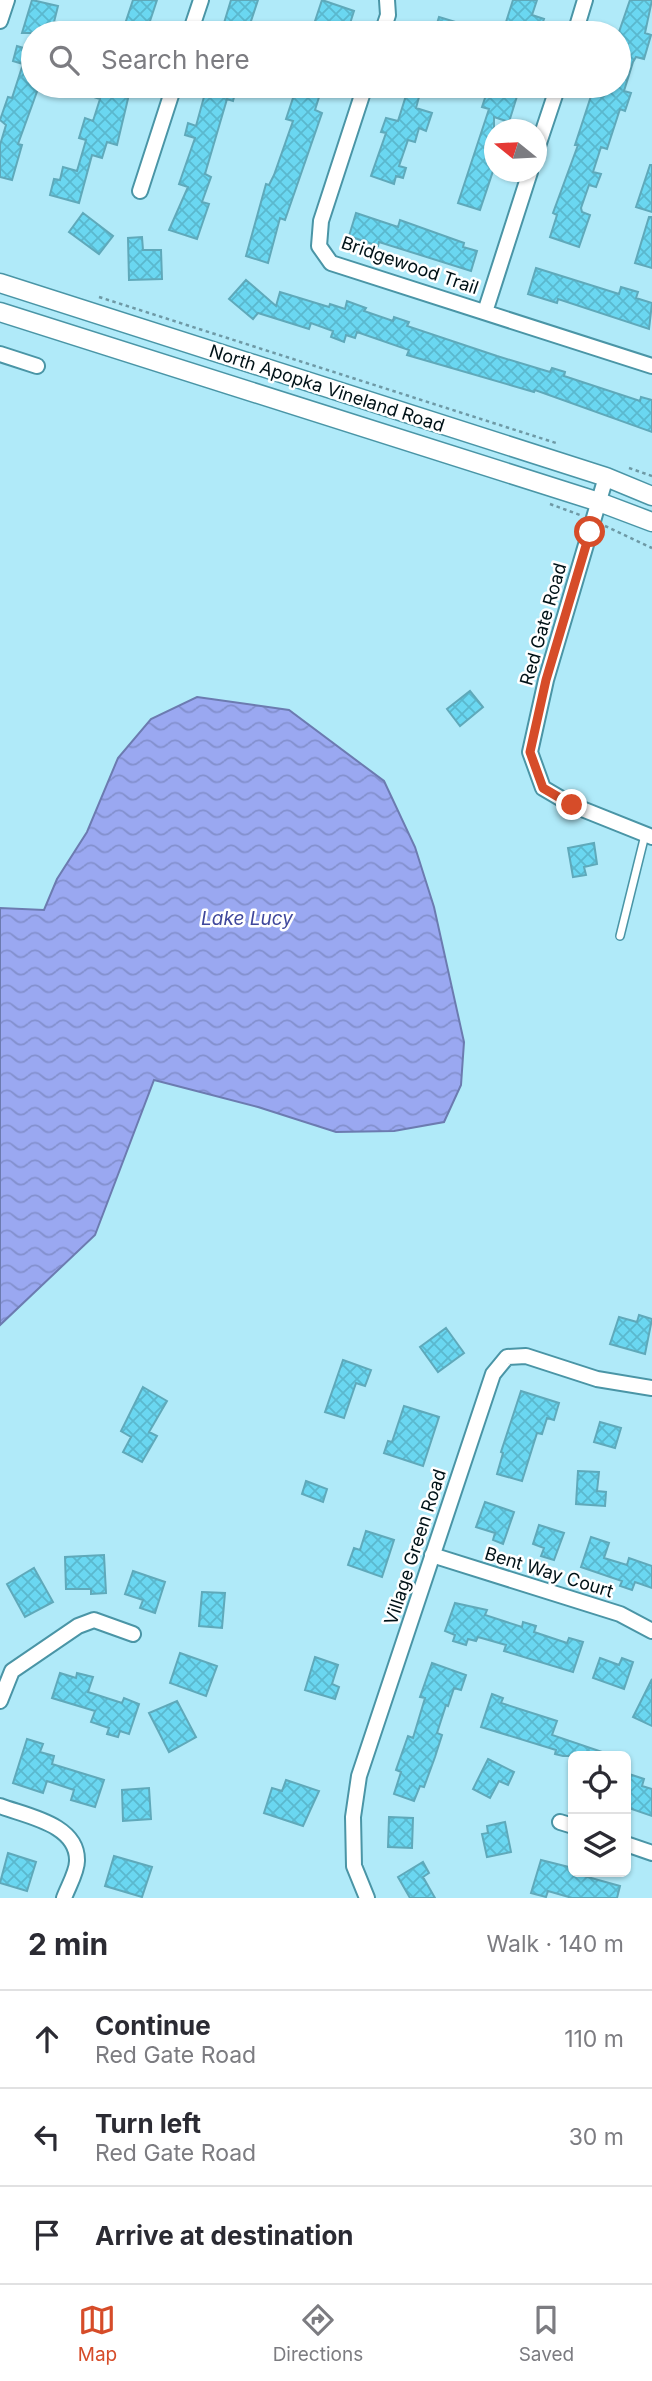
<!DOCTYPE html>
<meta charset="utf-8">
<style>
body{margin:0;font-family:Inter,sans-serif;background:#f2f2f3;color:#2b2b33}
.controls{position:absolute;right:21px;bottom:21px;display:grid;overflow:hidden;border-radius:10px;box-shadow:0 2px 5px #0004}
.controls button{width:63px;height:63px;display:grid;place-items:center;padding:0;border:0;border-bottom:2px solid #e1e1e2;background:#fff;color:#2b2b33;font:35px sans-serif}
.compass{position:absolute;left:484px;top:119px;width:63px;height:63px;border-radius:50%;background:#fff;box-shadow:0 2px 5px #0004;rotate:288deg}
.stop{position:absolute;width:21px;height:21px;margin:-16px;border:5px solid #d64c29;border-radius:50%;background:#fff}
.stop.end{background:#d64c29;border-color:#fff;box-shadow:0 2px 7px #0008}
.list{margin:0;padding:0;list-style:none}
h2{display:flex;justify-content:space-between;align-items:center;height:91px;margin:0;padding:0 28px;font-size:30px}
h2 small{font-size:23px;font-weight:400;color:#7c7c81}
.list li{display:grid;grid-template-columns:46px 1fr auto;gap:21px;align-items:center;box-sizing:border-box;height:98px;padding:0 28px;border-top:2px solid #e1e1e2}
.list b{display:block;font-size:26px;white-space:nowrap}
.list p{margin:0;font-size:23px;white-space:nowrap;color:#7c7c81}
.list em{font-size:23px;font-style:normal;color:#7c7c81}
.icon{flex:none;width:38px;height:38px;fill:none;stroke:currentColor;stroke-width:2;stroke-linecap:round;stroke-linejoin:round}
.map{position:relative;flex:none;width:652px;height:1898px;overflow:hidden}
.search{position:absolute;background:#fff;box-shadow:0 2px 5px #0004;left:21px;right:21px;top:21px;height:77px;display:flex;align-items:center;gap:18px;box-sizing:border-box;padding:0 24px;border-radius:38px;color:#7c7c81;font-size:26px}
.sheet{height:385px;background:#fff}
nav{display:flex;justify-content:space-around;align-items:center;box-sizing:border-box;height:98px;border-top:2px solid #e1e1e2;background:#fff;font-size:19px;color:#7c7c81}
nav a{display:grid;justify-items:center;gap:4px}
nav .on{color:#d64c29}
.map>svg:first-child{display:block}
</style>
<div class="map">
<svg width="652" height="1898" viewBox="0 0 652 1898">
<defs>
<pattern id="water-waves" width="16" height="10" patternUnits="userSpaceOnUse" patternTransform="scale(1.75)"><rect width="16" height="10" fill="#9aa8f1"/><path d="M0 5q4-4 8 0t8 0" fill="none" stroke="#8390ce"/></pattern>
<pattern id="building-cross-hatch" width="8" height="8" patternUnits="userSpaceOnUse" patternTransform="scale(1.75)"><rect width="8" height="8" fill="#6ad7f1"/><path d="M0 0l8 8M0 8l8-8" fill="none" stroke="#5ab8ce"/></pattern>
</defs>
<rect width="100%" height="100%" fill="#b0eaf9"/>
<!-- water -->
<path fill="url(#water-waves)" stroke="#6c7bb0" stroke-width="2" d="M197,697L289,710L384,781L415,847L434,907L464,1042L461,1085L444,1122L394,1131L336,1132L258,1107L154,1080L95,1235L0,1325V908L44,910L57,879L87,832L118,758L151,719Z"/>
<!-- building -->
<path fill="url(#building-cross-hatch)" stroke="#5fa9ba" stroke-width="2" d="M32,0L58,6L54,22L61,24L59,33H22Z
M133,0H157L146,33H122Z
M231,0H258L247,33H221Z
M322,0L354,11L347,33L312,30Z
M513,0H537L532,15L544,19L539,33L506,22Z
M630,0H652L645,33L651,35L644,59L636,57L633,62L624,91L631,93L625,111L620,109L607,149L601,147L593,172L601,174L596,187L589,185L581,208L582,212L590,215L579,247L550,237L557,215L553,213L578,145H575L594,87L602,89L603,86H619V32Z
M439,17L485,31V33H434Z
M31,39H33V86H39L18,144L22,145L12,180L0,177V145L6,125L0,120L8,97L12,98L23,64L13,61L17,46L27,49Z
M97,86H131L117,145L107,142L102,158L92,155L79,203L50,195L54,179L60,180L63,167L77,171L86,140L79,138L85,118L93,121L100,99L94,97Z
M207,86H237L233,101L227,99L205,174L211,177L202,202L209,204L197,239L169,230L188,187L179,184L195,138L185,135L188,123L196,126Z
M297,86L320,94L315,110L322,113L285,220L280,218L268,263L246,256L266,184L269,185L274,175L293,121L286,119Z
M409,86H422L416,108L432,113L426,131L419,128L415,142L408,140L399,166L406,168L403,178L396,176L394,184L371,176L386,133L381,132L386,118L398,121Z
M489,86L518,93L509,122L494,117V168L480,210L458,203L489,109L482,107Z
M650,165H652V212L636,207Z
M83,213L113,236L99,254L69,232Z
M356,213L398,227L400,220L464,243L463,247L477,251L471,271L379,242L378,246L349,236Z
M649,217H652V268L635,263Z
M142,237L143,250H161L162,279L129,280L128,238Z
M536,268L619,294L621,287L638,292L636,298L652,303L649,329L558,299L557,303L528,294Z
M246,280L276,306L280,292L329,307L330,304L345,309L347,301L366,308L364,311L393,321L394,317L409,322L407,326L497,356L550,372L552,368L565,372L564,376L640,401L641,397L652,400V432L535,390L534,392L407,355L409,350L357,332L355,338L346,335L344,342L331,337L333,331L311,323L309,329L258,313L253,319L229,299Z
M470,691L483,707L460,726L447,709Z
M594,843L597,864L584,867L586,875L573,877L568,848Z
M639,1315L652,1319L645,1354L610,1344L619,1317L637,1322Z
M446,1328L464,1353L438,1372L420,1347Z
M343,1360L371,1370L365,1386L356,1383L344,1418L325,1412Z
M143,1387L167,1401L149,1432L157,1436L142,1462L123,1452L131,1437L121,1431Z
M521,1391L559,1403L554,1420L547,1418L542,1434L537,1433L522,1481L497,1474L503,1453L501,1452Z
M404,1406L439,1417L423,1466L384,1453L388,1441L392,1442Z
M600,1422L621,1428L615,1448L594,1442Z
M578,1471L599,1472L597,1491L606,1492L605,1506L576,1504Z
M306,1481L327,1489L323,1502L302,1494Z
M485,1502L514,1512L503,1544L493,1540L495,1533L476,1527Z
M539,1525L564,1533L554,1560L541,1556L544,1548L533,1544Z
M366,1531L394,1540L382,1577L348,1565L354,1548L360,1550Z
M591,1537L609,1543L604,1558L627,1565L629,1558L652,1566V1588L635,1582L632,1590L620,1586L622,1581L581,1567Z
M104,1555L106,1593L91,1594V1589H66L65,1557Z
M34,1568L53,1602L25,1617L7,1584Z
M133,1571L165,1582L155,1613L140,1608L143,1600L125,1594Z
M202,1592L225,1593L222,1628L199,1626Z
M455,1603L487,1610L485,1615L522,1627L523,1622L536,1626L534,1632L567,1643L569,1638L583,1642L573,1672L504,1651L506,1645L478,1637L476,1641L468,1639L466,1645L453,1641L455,1635L445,1631Z
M180,1653L217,1666L206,1696L170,1683Z
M315,1657L338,1665L332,1684L339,1687L335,1699L305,1690Z
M600,1658L619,1665L622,1658L633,1662L624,1689L593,1678Z
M432,1663L466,1675L461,1690L454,1688L448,1706L446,1705L437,1733L442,1735L435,1757L424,1787L420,1786L414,1801L394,1794L401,1772L396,1770L408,1736L413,1738L425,1698L420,1697Z
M60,1673L76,1678L77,1673L93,1677L88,1692L122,1703L124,1698L139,1704L129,1734L120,1731L118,1737L107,1734L109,1728L91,1722L95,1711L52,1698Z
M652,1679V1726L633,1717Z
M492,1694L503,1698L501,1703L557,1721L552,1735L608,1754V1756H563L555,1754L556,1750L481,1727Z
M177,1701L196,1737L169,1752L149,1713Z
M27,1739L43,1744L40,1752L54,1756L52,1764L104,1780L95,1807L71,1800L74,1790L47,1781L43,1793L13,1783Z
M488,1759L514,1772L508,1785L499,1781L490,1798L473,1789Z
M626,1773L644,1779L642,1786L652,1789V1816L626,1807Z
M286,1780L319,1791L303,1826L264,1813L272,1788L282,1791Z
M149,1788L151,1819L123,1821L122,1790Z
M389,1817L413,1818L412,1848L388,1847Z
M505,1822L511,1852L487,1857L482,1834L488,1833L487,1826Z
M8,1853L36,1862L27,1891L0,1883Z
M114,1856L152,1867L142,1897L105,1886Z
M541,1860L573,1868V1873L620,1886L617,1898H572L548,1891L546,1897L531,1893Z
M423,1862L429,1873L423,1877L435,1898H410L398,1877Z"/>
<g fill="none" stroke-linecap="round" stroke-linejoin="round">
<defs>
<path id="service" d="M620,936L645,835"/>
<path id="minor" d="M0,21L7,0
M190,33L201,0
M382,33L388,15L387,0
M575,33L585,0
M365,86L321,221L319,246L331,263L652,366
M536,152L558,86
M140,191L174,86
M485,312L530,172
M0,354L37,366
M606,477L546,680L530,752L543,788L572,805L652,837
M432,1555L620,1614L652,1631
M0,1701L12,1671L78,1626L94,1620L133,1634
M0,1806C26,1816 78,1824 77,1861C77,1872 68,1887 64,1898
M560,1822L573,1826
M626,1844L652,1853
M367,1898L354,1866L353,1817L359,1776L493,1374L507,1357L526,1356L597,1379L652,1388"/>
<path id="tertiary" d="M0,283L606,477L652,496
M0,312L599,502L652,522"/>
</defs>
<!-- service casing -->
<use href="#service" stroke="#4a95a6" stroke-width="10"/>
<!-- minor casing -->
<use href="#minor" stroke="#4a95a6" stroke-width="18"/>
<!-- tertiary casing -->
<use href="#tertiary" stroke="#4a95a6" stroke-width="21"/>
<!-- path -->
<path stroke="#6e99a5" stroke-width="2.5" stroke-dasharray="3.5 3.5" stroke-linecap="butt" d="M99,297L556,443
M629,468L652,476
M550,504L580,515
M605,526L652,548"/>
<!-- service -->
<use href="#service" stroke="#fff" stroke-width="7"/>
<!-- minor -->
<use href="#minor" stroke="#fff" stroke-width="14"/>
<!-- tertiary -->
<use href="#tertiary" stroke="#fff" stroke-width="18"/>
</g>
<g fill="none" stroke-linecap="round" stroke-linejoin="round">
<!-- route -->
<path stroke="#d64c29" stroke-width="9" d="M572,805L543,788L530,752L546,680L590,532"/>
</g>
<g text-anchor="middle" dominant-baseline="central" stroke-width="5" stroke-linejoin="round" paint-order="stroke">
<!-- street labels -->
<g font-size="18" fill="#001217" stroke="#fff">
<text transform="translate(410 265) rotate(19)">Bridgewood Trail</text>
<text transform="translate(327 388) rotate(18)">North Apopka Vineland Road</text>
<text transform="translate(543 624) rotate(-74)">Red Gate Road</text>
<text transform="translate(415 1547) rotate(-72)">Village Green Road</text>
<text transform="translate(549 1572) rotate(17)">Bent Way Court</text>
</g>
<!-- water labels -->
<g font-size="19" font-style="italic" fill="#3f479c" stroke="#fff">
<text x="247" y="918">Lake Lucy</text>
</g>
</g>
</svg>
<div class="controls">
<button><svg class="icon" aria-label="locate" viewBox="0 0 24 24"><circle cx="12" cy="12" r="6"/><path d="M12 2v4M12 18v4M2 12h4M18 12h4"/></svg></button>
<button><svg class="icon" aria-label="layers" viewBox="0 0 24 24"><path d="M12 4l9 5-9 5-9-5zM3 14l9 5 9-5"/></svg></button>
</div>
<svg class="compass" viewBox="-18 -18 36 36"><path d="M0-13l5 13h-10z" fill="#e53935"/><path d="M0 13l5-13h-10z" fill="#7c7c81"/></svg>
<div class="stop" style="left:590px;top:532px"></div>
<div class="stop end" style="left:572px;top:805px"></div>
<div class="search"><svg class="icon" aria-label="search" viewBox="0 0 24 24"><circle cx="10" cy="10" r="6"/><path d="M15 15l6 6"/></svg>Search here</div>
</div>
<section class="sheet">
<h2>2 min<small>Walk · 140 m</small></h2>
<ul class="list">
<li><svg class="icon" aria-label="ahead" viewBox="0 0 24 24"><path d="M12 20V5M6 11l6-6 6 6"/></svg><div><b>Continue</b><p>Red Gate Road</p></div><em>110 m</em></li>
<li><svg class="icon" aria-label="left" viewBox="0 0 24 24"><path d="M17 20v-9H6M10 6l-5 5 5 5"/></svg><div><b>Turn left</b><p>Red Gate Road</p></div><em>30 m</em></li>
<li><svg class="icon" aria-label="arrive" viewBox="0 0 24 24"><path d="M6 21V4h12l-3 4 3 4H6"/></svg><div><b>Arrive at destination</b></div></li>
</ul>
</section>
<nav>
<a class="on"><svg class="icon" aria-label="map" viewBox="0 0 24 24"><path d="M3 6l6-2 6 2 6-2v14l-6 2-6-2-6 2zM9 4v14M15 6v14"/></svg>Map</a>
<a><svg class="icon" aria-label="directions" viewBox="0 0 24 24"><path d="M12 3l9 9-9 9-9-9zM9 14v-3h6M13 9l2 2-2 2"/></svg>Directions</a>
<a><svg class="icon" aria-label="saved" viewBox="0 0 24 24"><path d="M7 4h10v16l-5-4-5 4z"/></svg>Saved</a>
</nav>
